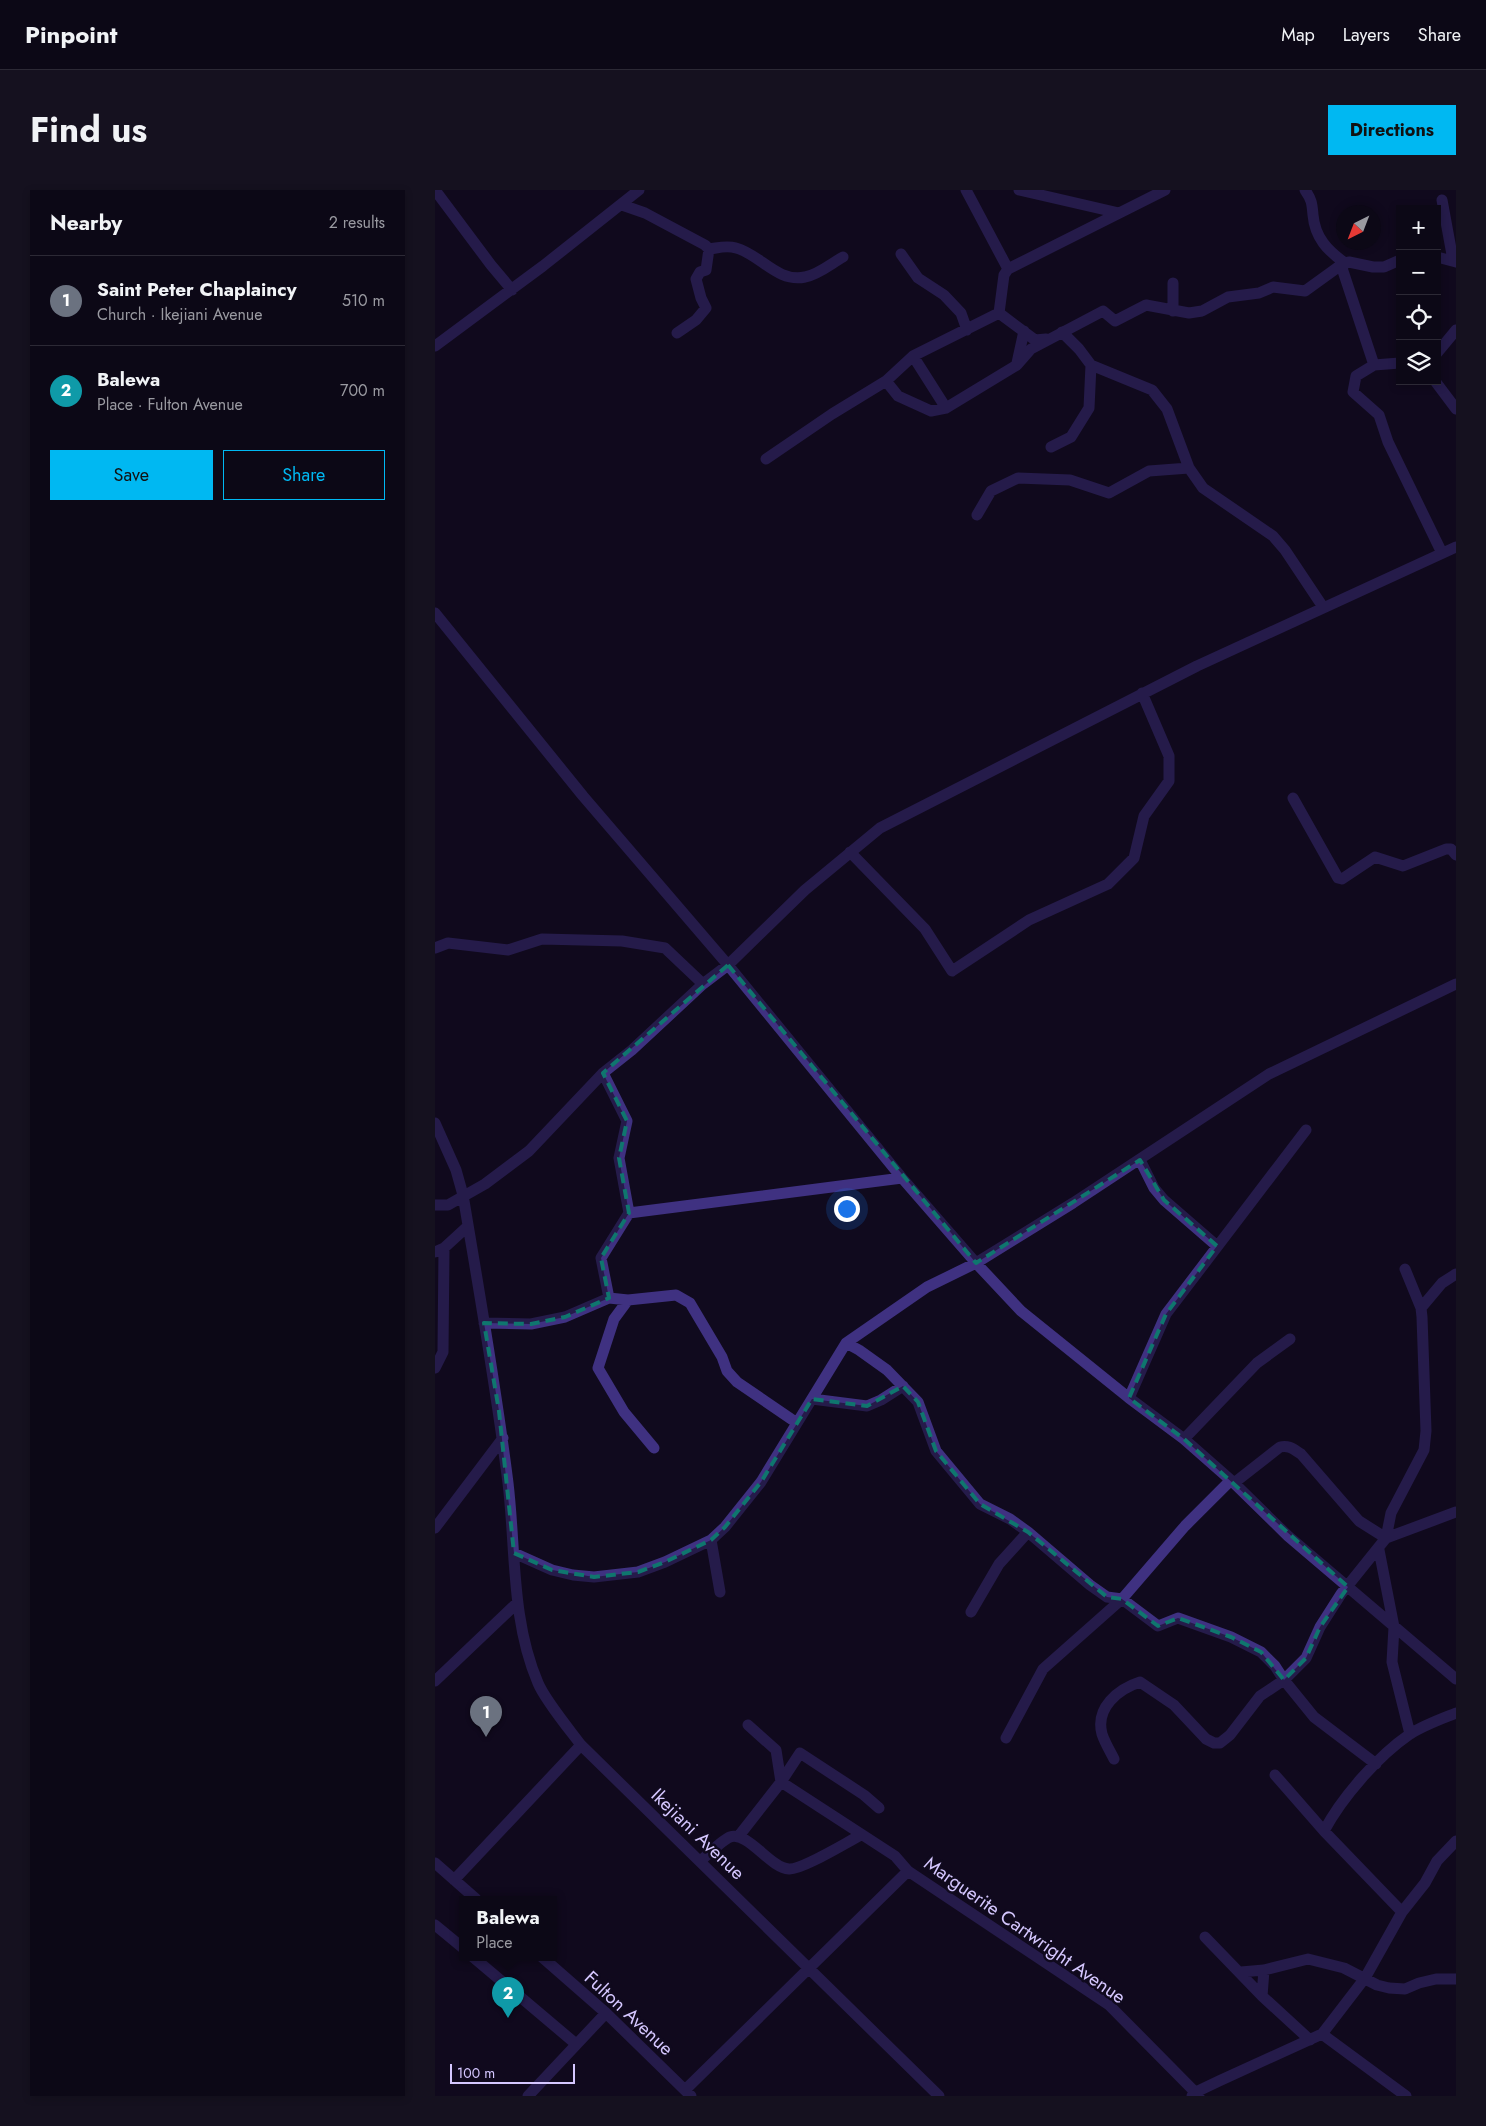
<!DOCTYPE html>
<meta charset="utf-8">
<style>
body{margin:0;font-family:Jost,sans-serif;background:#15111f;color:#f1f3f6}
.controls{position:absolute;right:15px;top:15px;display:grid;overflow:hidden;border-radius:0px;box-shadow:0 2px 8px #0003}
.controls button{width:45px;height:45px;display:grid;place-items:center;padding:0;border:0;border-bottom:1px solid #2c2935;background:#0c0816;color:#f1f3f6;font:25px sans-serif}
.compass{position:absolute;left:901px;top:15px;width:45px;height:45px;border-radius:50%;background:#0c0816;box-shadow:0 2px 8px #0003;rotate:222deg}
.scale{position:absolute;left:15px;bottom:12px;width:125px;box-sizing:border-box;padding-left:5px;border:2px solid #d5c7ff;border-top:0;font-size:14px;line-height:18px;white-space:nowrap;color:#d5c7ff;-webkit-text-stroke:4px #100a1e;paint-order:stroke}
.you{position:absolute;left:411px;top:1018px;width:18px;height:18px;margin:-12px;border:4px solid #fff;border-radius:50%;background:#1a73e8;box-shadow:0 0 0 8px #1a73e833}
.badge{display:grid;place-items:center;width:32px;height:32px;border-radius:50%;background:#00b8f2;color:#fff;font-size:16px;font-weight:700}
.pin{position:absolute;translate:-50% -41px;filter:drop-shadow(0 1px 2px #0008)}
.pin::after{content:'';position:absolute;top:26px;width:18px;height:15px;background:inherit;clip-path:polygon(0 0,100% 0,50% 100%)}
.popup{position:absolute;left:24px;top:1706px;width:98px;height:65px;box-sizing:border-box;display:grid;place-content:center;border-radius:0px;background:#0c0816;filter:drop-shadow(0 1px 4px #0005);font-size:16px;white-space:nowrap;color:#9a9aa1}
.popup b{font-size:19px;color:#f1f3f6}
.popup::after{content:'';position:absolute;left:50%;top:100%;margin-left:-10px;border:10px solid transparent;border-top-color:#0c0816}
.list{margin:0;padding:0;list-style:none}
h2{display:flex;justify-content:space-between;align-items:center;height:65px;margin:0;padding:0 20px;font-size:21px}
h2 small{font-size:16px;font-weight:400;color:#9a9aa1}
.list li{display:grid;grid-template-columns:32px 1fr auto;gap:15px;align-items:center;box-sizing:border-box;height:90px;padding:0 20px;border-top:1px solid #2c2935}
.list b{display:block;font-size:19px;white-space:nowrap}
.list p{margin:0;font-size:16px;white-space:nowrap;color:#9a9aa1}
.list em{font-size:16px;font-style:normal;color:#9a9aa1}
.actions{display:flex;gap:10px;padding:15px 20px}
.actions a{flex:1;padding:11px 0;border:1px solid #00b8f2;border-radius:0px;text-align:center;font-size:18px;color:#00b8f2}
.actions .main{background:#00b8f2;color:#111}
.icon{flex:none;width:28px;height:28px;fill:none;stroke:currentColor;stroke-width:2;stroke-linecap:round;stroke-linejoin:round}
.map{position:relative;flex:none;width:1021px;height:1906px;overflow:hidden;border-radius:0px}
header{display:flex;align-items:center;gap:30px;box-sizing:border-box;height:70px;padding:0 25px;background:#0c0816;border-bottom:1px solid #2c2935}
header strong{font-size:24px}
nav{display:flex;gap:28px;margin-inline-start:auto;font-size:18px}
.intro{display:flex;align-items:center;justify-content:space-between;box-sizing:border-box;height:120px;padding:0 30px}
h1{margin:0;font-size:35px}
.button{padding:12px 22px;border-radius:0px;background:#00b8f2;color:#111;font-size:18px;font-weight:700}
main{display:flex;gap:30px;padding:0 30px}
aside{flex:1;background:#0c0816;border-radius:0px;box-shadow:0 2px 8px #0003}
.map>svg:first-child{display:block}
</style>
<header>
<strong>Pinpoint</strong>
<nav><a>Map</a><a>Layers</a><a>Share</a></nav>
</header>
<div class="intro"><h1>Find us</h1><a class="button">Directions</a></div>
<main>
<aside>
<h2>Nearby<small>2 results</small></h2>
<ul class="list">
<li><span class="badge" style="background:#6b7280">1</span><div><b>Saint Peter Chaplaincy</b><p>Church · Ikejiani Avenue</p></div><em>510 m</em></li>
<li><span class="badge" style="background:#0f9aa8">2</span><div><b>Balewa</b><p>Place · Fulton Avenue</p></div><em>700 m</em></li>
</ul>
<div class="actions"><a class="main">Save</a><a>Share</a></div>
</aside>
<div class="map">
<svg width="1021" height="1906" viewBox="0 0 1021 1906">
<rect width="100%" height="100%" fill="#100a1e"/>
<g fill="none" stroke-linecap="round" stroke-linejoin="round">
<!-- minor -->
<path stroke="#3f3181" stroke-width="11" d="M0,0L56,75L77,100
M531,0L573,79
M584,0L684,23
M870,0C877,10 877,14 878,25C880,48 893,61 910,73
M1007,10L1018,70
M187,15L210,23L270,55L274,59C283,58 291,55 301,58C325,64 342,93 370,87C383,85 397,73 408,67
M466,64L483,88L509,105L526,123L532,140
M1002,67L1021,72
M906,75L939,175
M738,121V93
M564,123L569,85L573,79L730,0
M564,123L600,150L611,149
M242,143L261,130L271,118L266,108L261,89L265,82L271,80L274,59
M0,156L108,76L204,0
M1002,163L1021,140
M478,166L511,218
M582,173L589,141
M965,173L939,175L921,186L918,202L944,225L953,252L1007,363
M656,175L717,200L732,219L754,278L768,298L838,346L850,360L888,417
M451,191L463,206L496,221L511,218L582,175L596,159L668,121L680,131L711,115L754,123L767,121L793,107L824,103L838,97L870,101L906,75L914,72L938,77H949L965,70
M1000,191L1021,219
M616,257L636,247L654,218L656,175L644,159L627,142
M331,269L397,224L451,191L478,166L564,123
M542,325L556,301L583,288L635,290L674,303L714,281L754,278
M0,423L148,606L293,775L467,988L541,1073L586,1121L694,1208L749,1249L799,1293L853,1346L1021,1489
M858,608L903,688L907,689L940,667L968,676L1011,659H1016L1021,665
M415,662L490,739L517,781L594,730L673,694L699,668L709,626L734,591V566L707,503
M0,758L13,753L73,760L107,749L187,751L230,758L268,794
M168,883L192,931L184,968L194,1023L166,1068L174,1108
M0,933L21,980L28,1005C44,1101 61,1196 73,1293C81,1360 76,1430 103,1493C110,1510 134,1539 146,1555L504,1906
M705,970L719,998L729,1010L782,1056
M0,1015H13L50,994L94,961L168,883L197,860L268,794L293,775L370,700L445,638L762,476L1021,357
M194,1023L467,988
M0,1062L9,1058L33,1036
M193,1110L179,1129L163,1178L189,1222L219,1258
M986,1118L1007,1093L1021,1084
M49,1133L96,1134L130,1127L174,1108L193,1110L241,1105L255,1113L287,1167L292,1181L302,1192L362,1233
M411,1153L424,1160L452,1180L483,1212L501,1261L545,1314L575,1329L593,1342L655,1395L672,1407L687,1409L723,1436L743,1428L796,1447L826,1462L840,1476L849,1490L879,1527L941,1574
M0,1178L8,1162L9,1058
M694,1208L731,1124L871,940
M377,1209L432,1216L446,1210L468,1196
M749,1249L822,1173L855,1149
M799,1293L845,1257C854,1255 858,1259 866,1264L924,1331L951,1348
M0,1338L68,1248
M951,1348L1021,1322
M276,1350L285,1402
M944,1360L959,1437L957,1472L975,1544
M79,1363L117,1380L138,1385L159,1387L203,1382L230,1372L276,1350L290,1337L326,1292L411,1153L492,1097L541,1073L638,1013L834,884L1021,794
M536,1422L564,1374L593,1342
M0,1491L82,1413
M313,1535L341,1560L346,1592L460,1666L473,1681L674,1815L764,1906
M571,1548L608,1479L687,1409L750,1336L796,1290
M679,1569C675,1561 670,1553 667,1544C660,1518 683,1499 705,1492L739,1515L771,1549L779,1553H785L795,1545L825,1506L849,1490L871,1468L885,1437L906,1404L951,1348L956,1323L989,1260L991,1241L987,1127L986,1118L970,1079
M840,1585L889,1641L967,1722
M889,1641C907,1607 943,1566 975,1544C989,1535 1006,1529 1021,1523
M303,1647L346,1592L365,1563L429,1605L444,1618
M265,1671C273,1665 287,1650 295,1647C313,1641 335,1678 354,1679C367,1680 412,1652 426,1645
M0,1673L41,1709
M19,1690L146,1555
M0,1735L28,1758
M770,1747L827,1806L875,1850
M38,1767L141,1854
M107,1767L171,1823L256,1906
M806,1782L829,1780L873,1769L909,1778L942,1795L954,1798L970,1799L984,1793L1001,1789H1021
M827,1806L829,1780
M887,1844L971,1906
M250,1900L473,1681
M93,1906L171,1823
M757,1906L761,1902L784,1891L887,1844L930,1788L967,1722L990,1693L1002,1671L1021,1651"/>
</g>
<!-- marked area -->
<path d="M0 0H1021V1906H0ZM293,775L541,1073L705,970L729,1010L782,1056L731,1124L694,1208L749,1249L913,1397L885,1437L871,1468L849,1490L826,1462L796,1447L743,1428L723,1436L687,1409L672,1407L593,1342L545,1314L501,1261L483,1212L468,1196L432,1216L377,1209L326,1292L290,1337L276,1350L230,1372L203,1382L159,1387L117,1380L79,1363L64,1221L49,1133L96,1134L130,1127L174,1108L166,1068L194,1023L184,968L192,931L168,883Z" fill="#100a1e" fill-opacity=".55" fill-rule="evenodd"/>
<path fill="none" stroke="#0f766e" stroke-width="4" stroke-dasharray="10 6" stroke-linejoin="round" d="M293,775L541,1073L705,970L729,1010L782,1056L731,1124L694,1208L749,1249L913,1397L885,1437L871,1468L849,1490L826,1462L796,1447L743,1428L723,1436L687,1409L672,1407L593,1342L545,1314L501,1261L483,1212L468,1196L432,1216L377,1209L326,1292L290,1337L276,1350L230,1372L203,1382L159,1387L117,1380L79,1363L64,1221L49,1133L96,1134L130,1127L174,1108L166,1068L194,1023L184,968L192,931L168,883Z"/>
<g text-anchor="middle" dominant-baseline="central" stroke-width="5" stroke-linejoin="round" paint-order="stroke">
<!-- street labels -->
<g font-size="19" fill="#d5c7ff" stroke="#100a1e">
<text transform="translate(263 1644) rotate(44)">Ikejiani Avenue</text>
<text transform="translate(590 1740) rotate(35)">Marguerite Cartwright Avenue</text>
<text transform="translate(194 1823) rotate(43)">Fulton Avenue</text>
</g>
</g>
</svg>
<div class="controls">
<button>+</button>
<button>−</button>
<button><svg class="icon" aria-label="locate" viewBox="0 0 24 24"><circle cx="12" cy="12" r="6"/><path d="M12 2v4M12 18v4M2 12h4M18 12h4"/></svg></button>
<button><svg class="icon" aria-label="layers" viewBox="0 0 24 24"><path d="M12 4l9 5-9 5-9-5zM3 14l9 5 9-5"/></svg></button>
</div>
<svg class="compass" viewBox="-18 -18 36 36"><path d="M0-13l5 13h-10z" fill="#e53935"/><path d="M0 13l5-13h-10z" fill="#9a9aa1"/></svg>
<div class="scale">100 m</div>
<div class="you"></div>
<div class="pin badge" style="left:51px;top:1547px;background:#6b7280">1</div>
<div class="pin badge" style="left:73px;top:1828px;background:#0f9aa8">2</div>
<div class="popup"><b>Balewa</b>Place</div>
</div>
</main>
